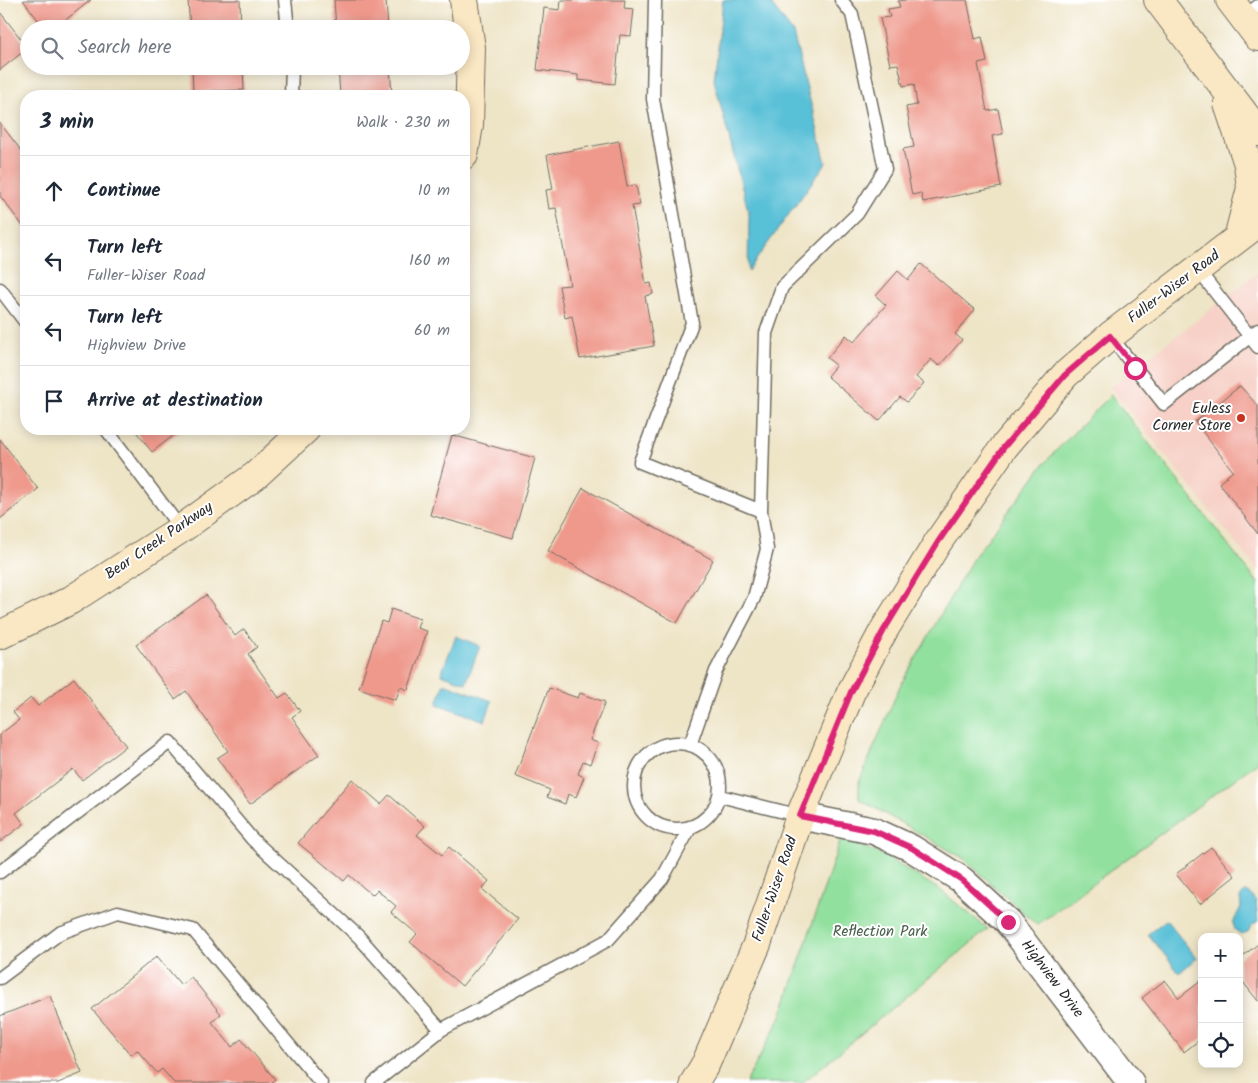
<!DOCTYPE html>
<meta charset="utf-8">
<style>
body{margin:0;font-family:Kalam,sans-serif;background:#f2f2f3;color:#1f2937}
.controls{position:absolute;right:15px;bottom:15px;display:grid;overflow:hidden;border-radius:10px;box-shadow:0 2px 12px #0003}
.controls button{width:45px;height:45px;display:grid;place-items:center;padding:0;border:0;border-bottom:1px solid #e0e1e3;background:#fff;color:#1f2937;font:25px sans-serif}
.stop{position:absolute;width:15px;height:15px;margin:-11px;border:4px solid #db2777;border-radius:50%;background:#fff}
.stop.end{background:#db2777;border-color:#fff;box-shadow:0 1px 5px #0008}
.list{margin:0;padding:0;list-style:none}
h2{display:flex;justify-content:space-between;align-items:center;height:65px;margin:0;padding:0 20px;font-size:21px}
h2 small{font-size:16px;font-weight:400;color:#747a83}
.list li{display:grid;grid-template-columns:32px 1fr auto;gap:15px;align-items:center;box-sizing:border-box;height:70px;padding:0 20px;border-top:1px solid #e0e1e3}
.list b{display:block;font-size:19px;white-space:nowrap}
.list p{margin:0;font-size:16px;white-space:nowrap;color:#747a83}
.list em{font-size:16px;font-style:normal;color:#747a83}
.icon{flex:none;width:28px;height:28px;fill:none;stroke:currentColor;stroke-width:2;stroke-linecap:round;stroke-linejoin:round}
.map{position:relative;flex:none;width:1258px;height:1083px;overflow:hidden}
.search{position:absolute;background:#fff;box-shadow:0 2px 12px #0003;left:20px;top:20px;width:450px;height:55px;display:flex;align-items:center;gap:12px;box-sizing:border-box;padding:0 18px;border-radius:28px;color:#747a83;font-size:19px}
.panel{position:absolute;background:#fff;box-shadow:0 2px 12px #0003;left:20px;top:90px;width:450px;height:345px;border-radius:20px}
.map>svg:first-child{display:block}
</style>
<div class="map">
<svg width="1258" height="1083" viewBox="0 0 1258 1083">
<rect width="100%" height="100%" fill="#fff"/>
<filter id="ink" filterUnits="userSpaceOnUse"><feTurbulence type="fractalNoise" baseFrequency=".02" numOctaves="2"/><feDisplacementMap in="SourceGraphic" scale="10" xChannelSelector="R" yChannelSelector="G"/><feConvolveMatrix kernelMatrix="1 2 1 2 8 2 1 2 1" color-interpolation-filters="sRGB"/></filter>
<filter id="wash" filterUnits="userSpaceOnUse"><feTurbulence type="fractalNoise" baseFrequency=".0096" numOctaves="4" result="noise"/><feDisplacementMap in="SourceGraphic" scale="20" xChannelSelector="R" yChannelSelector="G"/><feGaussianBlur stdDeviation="1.12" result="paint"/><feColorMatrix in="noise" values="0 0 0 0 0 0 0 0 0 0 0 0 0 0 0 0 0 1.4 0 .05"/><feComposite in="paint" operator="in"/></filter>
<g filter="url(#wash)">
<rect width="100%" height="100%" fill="#eee4c6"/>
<!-- built -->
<path fill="#f7d1c7" d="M1258,273V570L1110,387Z"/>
<!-- green -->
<path fill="#92e09e" stroke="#5e8664" d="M1111,395L1258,583V762L1037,925L963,858L859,799V782L900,686L972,560L1047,460Z
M841,838L883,855L940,890L988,929L802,1083H746L782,1014Z"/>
<!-- water -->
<path fill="#59c0d7" stroke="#427681" d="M723,0H768L793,33L826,163L748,271L749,214L714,80Z
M456,636L480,646L466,683L441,674Z
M444,683L492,701L485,721L437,704Z
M1244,892H1248L1256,901L1258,921L1251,926L1248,932L1241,934L1235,930L1233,923L1241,907L1240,898Z
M1166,920L1197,958L1179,973L1148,934Z"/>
<g id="blocks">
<!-- building -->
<path fill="#ef998c" d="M23,0H91L54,29H45Z
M188,0H240L241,29H190Z
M334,0H386L388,29H336Z
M561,0H625L624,8L634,9L631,36L620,35L615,84L578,80V75L537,70L544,8L560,10Z
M905,0H967L975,39L982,37L987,62L978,64L987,111L998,109L1003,134L992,136L1001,187L923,202L921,193L912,195L903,149L914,147L906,107L917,105L914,84L903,86L898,64L890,65L880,18L890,17L888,9L900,7L898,1Z
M0,12L28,48L0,70Z
M192,66H243L244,90L193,92Z
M338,66H390L392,96H340Z
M0,123L26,157V230L0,196Z
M619,141L627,186L636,185L640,205L632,206L646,284L651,283L653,294L645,296L654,346L580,359L572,316L565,318L559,286L570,285L556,208L549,209L546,190L553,189L547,155Z
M921,264L975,310L955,334L962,340L939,366L931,359L916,377L924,383L907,402L900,397L879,421L827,376L836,365L827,358L846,335L854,342L886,305L876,296L898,271L908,280Z
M1240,386L1258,406V534L1219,483L1233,471L1195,422Z
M134,429H182L152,452Z
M452,435L535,458L513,538L430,515Z
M0,439L38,489L0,519Z
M583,488L713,560L677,623L548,551Z
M206,595L235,636L244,629L257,647L248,654L279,698L287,693L300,711L292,717L319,755L250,804L217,758L228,751L186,691L175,699L136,645Z
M391,609L420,619L417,628L427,631L408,690L400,687L396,700L359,688L381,621L387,623Z
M74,678L126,746L82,780L73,769L16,813L24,824L0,842V734L19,720L13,712L31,698L38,706Z
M549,688L578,698L580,693L605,702L590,740L598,743L590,764L583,761L578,774L584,777L576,797L568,794L565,804L547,797L550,790L515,776Z
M352,779L381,804L389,795L425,826L417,835L442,855L449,847L489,881L482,889L518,919L462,986L410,942L417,934L391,912L396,906L377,890L372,895L349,875L344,881L298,843Z
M1211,847L1235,876L1200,904L1176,874Z
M1258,944V1001L1239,977V959Z
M157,956L181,985L191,977L221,1014L212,1022L232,1047L241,1039L275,1079L271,1083H174L162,1069L157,1073L137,1050L131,1055L92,1009Z
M1165,980L1179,998L1202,980V1038L1184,1052L1142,998Z
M50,996L82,1073L58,1083H0V1016Z"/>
</g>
</g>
<g filter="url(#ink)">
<use href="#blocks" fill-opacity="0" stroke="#6f6c61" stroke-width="1"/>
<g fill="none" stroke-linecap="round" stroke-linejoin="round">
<defs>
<path id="lane" d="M285,0L288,29
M655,0L653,99L692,323L640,462L761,511
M1243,18L1258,6
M291,96L292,66
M1198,270L1258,347
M0,289L26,323
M1110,336L1164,404L1258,330
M106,429L181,529
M634 786a43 43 0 1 1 86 0a43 43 0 1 1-86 0Z
M690,745L716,671L754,598L767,549L761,511L766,333L782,287L857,214L885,169L852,14L841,0
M720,796L800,816
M0,872L170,742L252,839L359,937L441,1030
M0,978L60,933L118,912L193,930L321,1083
M374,1083L441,1030L608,940L662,879L690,828"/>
<path id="street" d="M800,816L874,831L911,848L962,880L1008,922L1131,1083"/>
<path id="secondary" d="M464,0L471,48L469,125L464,155
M1158,0L1258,132
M1230,0L1258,37
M1228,104L1248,164L1251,188L1238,238
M0,635L71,600L181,529L255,476L306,429
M694,1083L706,1063L757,944L800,816L851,692L884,630L938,542L1004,447L1065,375L1110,336L1258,223"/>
</defs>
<!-- lane casing -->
<use href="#lane" stroke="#6f6c61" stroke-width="15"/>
<!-- street casing -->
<use href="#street" stroke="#6f6c61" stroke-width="29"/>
<!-- secondary casing -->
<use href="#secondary" stroke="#6f6c61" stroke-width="30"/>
<!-- lane -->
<use href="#lane" stroke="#fff" stroke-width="12"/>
<!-- street -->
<use href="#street" stroke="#fff" stroke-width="26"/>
<!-- secondary -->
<use href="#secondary" stroke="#fae7c3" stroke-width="28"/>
</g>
</g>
<g fill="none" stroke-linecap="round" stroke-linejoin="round" filter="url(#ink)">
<!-- route -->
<path stroke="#db2777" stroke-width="6" d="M1008,922L962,880L912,848L874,831L800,816L851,692L884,630L938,542L1004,447L1065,375L1110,336L1135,368"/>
</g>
<!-- markers -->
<circle fill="#c8321e" stroke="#fff" stroke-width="2" cx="1241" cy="418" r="5"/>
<g text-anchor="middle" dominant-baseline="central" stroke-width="4" stroke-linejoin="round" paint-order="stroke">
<!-- street labels -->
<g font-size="15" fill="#2b2b2b" stroke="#fff">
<text transform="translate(1174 287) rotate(-37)">Fuller-Wiser Road</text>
<text transform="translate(159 541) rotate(-34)">Bear Creek Parkway</text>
<text transform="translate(775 889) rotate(-71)">Fuller-Wiser Road</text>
<text transform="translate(1052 979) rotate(53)">Highview Drive</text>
</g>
<!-- poi labels -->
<g font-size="15" fill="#2b2b2b" stroke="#fff" text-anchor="end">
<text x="1231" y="409">Euless<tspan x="1231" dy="17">Corner Store</tspan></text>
</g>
<!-- park labels -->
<g font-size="15" fill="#4a614e" stroke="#fff">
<text x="880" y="932">Reflection Park</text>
</g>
</g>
</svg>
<div class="controls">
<button>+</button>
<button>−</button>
<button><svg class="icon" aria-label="locate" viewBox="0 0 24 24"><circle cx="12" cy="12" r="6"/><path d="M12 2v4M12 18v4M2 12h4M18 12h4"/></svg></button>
</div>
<div class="stop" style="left:1135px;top:368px"></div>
<div class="stop end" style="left:1008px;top:922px"></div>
<div class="search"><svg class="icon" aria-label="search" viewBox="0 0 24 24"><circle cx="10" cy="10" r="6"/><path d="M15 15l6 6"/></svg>Search here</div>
<section class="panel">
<h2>3 min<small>Walk · 230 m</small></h2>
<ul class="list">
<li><svg class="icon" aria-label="ahead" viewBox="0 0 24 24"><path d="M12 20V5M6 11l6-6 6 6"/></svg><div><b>Continue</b></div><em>10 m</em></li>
<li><svg class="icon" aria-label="left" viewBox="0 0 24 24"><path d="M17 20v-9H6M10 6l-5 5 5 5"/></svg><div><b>Turn left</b><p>Fuller-Wiser Road</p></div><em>160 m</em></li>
<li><svg class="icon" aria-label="left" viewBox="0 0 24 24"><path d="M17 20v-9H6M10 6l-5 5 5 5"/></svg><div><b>Turn left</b><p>Highview Drive</p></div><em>60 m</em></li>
<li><svg class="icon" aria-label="arrive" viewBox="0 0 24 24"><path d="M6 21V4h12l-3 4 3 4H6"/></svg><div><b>Arrive at destination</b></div></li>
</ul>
</section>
</div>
